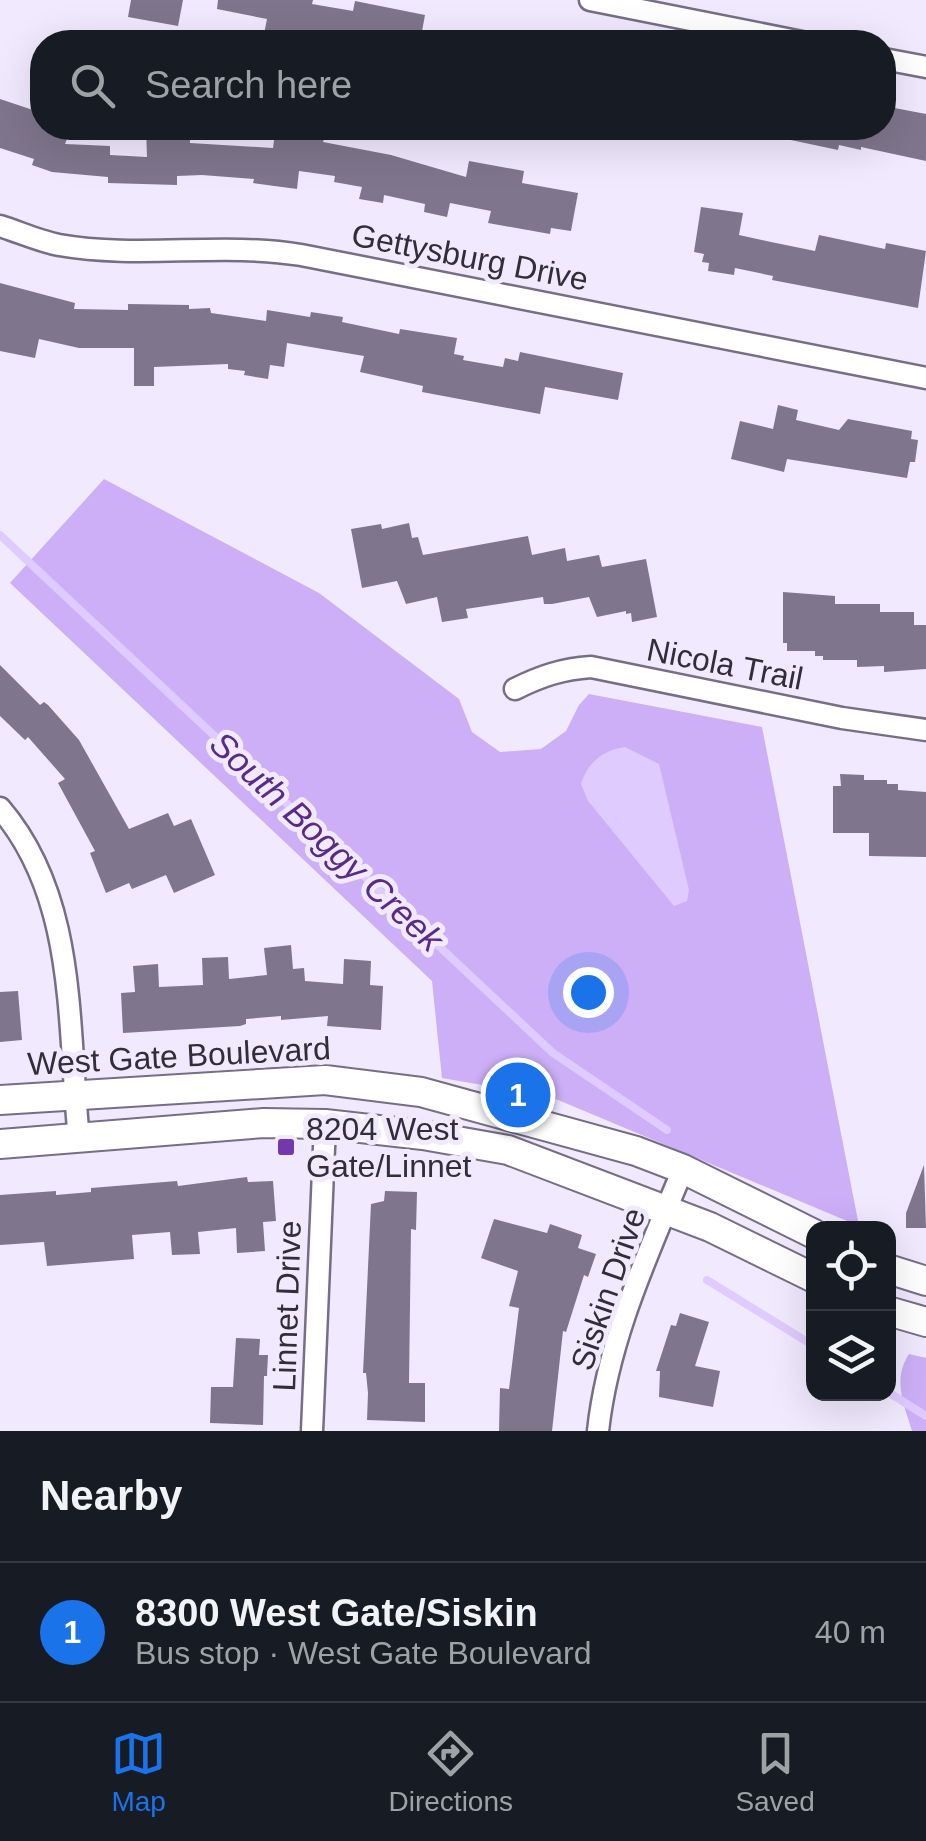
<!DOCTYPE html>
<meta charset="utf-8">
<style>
body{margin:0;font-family:Helvetica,sans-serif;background:#242831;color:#f1f3f6}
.controls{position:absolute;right:30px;bottom:30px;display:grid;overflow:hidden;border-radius:20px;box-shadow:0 10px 40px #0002}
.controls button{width:90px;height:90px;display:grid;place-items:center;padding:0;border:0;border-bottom:2px solid #363941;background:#171b24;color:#f1f3f6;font:50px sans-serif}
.you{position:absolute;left:588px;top:992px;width:35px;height:35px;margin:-25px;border:8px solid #fff;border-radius:50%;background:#1a73e8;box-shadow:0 0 0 15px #1a73e833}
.badge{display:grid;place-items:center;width:65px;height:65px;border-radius:50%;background:#1a73e8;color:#fff;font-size:32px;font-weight:700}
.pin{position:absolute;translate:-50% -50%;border:5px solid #fff;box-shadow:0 2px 10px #0006}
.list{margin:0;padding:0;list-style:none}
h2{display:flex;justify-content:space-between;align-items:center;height:130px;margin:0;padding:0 40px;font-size:42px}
h2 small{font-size:32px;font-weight:400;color:#9ea1a6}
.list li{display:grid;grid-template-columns:65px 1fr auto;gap:30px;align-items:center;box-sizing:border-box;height:140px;padding:0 40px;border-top:2px solid #363941}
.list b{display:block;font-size:38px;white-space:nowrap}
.list p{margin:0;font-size:32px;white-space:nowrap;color:#9ea1a6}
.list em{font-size:32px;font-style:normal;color:#9ea1a6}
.icon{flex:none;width:55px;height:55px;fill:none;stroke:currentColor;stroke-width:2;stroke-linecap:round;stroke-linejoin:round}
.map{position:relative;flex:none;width:926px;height:1431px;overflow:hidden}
.search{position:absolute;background:#171b24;box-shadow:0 10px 40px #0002;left:30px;right:30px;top:30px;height:110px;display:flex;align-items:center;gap:25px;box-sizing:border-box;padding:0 35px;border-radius:40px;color:#9ea1a6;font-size:38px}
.sheet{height:270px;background:#171b24}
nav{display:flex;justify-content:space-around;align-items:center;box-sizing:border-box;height:140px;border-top:2px solid #363941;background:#171b24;font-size:28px;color:#9ea1a6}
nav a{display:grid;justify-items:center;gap:5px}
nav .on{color:#1a73e8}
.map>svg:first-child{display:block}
</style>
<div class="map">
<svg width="926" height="1431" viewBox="0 0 926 1431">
<rect width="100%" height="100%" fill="#f1e9fe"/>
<!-- green -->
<path fill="#ccaff6" d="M104,479L319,593L459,699L472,732L500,752L541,749L566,731L579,705L589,694L762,727L859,1226L551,1097L442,1078L432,981L10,583Z
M909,1354L926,1358V1431H912C904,1404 892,1380 909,1354Z"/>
<!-- water -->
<path fill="#dfcbfd" d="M625,747L659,764L689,890L687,901L674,906L588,801L581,784C587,763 603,750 625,747Z"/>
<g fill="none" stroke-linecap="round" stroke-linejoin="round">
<!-- stream -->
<path stroke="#dfcbfd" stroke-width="8" d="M0,535L553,1053L667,1130
M707,1280L814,1346
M888,1392L926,1416"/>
</g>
<!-- building -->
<path fill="#7f768d" d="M131,0H183L178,26L128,17Z
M218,0H313L312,4L353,11L355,1L425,15L420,42H331L264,34L267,19L217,9Z
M0,99L42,113V128H71L65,144L110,146V155L147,157L146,128H190V143L273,148L275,133L324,139L323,142L391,155L466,177L469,161L524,171L522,183L578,193L571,231L551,228L550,234L488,223L491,211L450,203L447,217L424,212L425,204L384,195L383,203L359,199L362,187L334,182L335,176L299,171L297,189L253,183L254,179L202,175L177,176V185L108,183V177L52,172L32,165L34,159L0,148Z
M884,106L926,114V161L861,147V150L839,145L838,150L772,136L773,128H884Z
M701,207L743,213L739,235L771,242L815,251L819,235L885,249L886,243L926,251L918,308L772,280L773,276L735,268L734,275L708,271L709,263L702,262L704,254L694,252Z
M0,283L75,303L74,309L128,310V304L189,305V309L210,308L211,313L266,321L267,310L310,317L311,312L343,317L342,322L399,334L400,329L457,338L454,354L464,356L463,360L503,367L505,358L518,361L520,352L623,373L618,400L545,387L540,414L422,392L423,386L360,372L364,356L287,343L284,367L270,365L268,379L244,375L245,371L228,369V364L154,367V386H134V348H79L39,339L35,358L0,351Z
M778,405L798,410L796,420L839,430L848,419L912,431L911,439L918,440L915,462H910L907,478L787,459L784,472L731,459L740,421L773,429Z
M409,523L412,538L418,537L423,555L528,536L532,555L565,548L567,561L599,555L602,567L646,559L657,617L632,622L631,613L626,614V611L597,617L589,597L552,604H544L543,597L466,609L468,618L442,622L437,597L406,604L397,581L362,588L351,529L381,524L382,529Z
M783,592L835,596V604H880V612H914V625H926V669L884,672V666L857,667V660H823V656H815V651H787V643H783Z
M0,665L40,705L44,702L48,705L79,740L129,829L168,813L174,826L191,819L215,875L174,893L166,875L132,889L129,883L106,893L90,853L95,851L58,783L65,779L28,737L25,740L0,716Z
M840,774L864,775V780H887V784H898V790L926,792V857L869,856V833H833V786H841Z
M291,945L293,969L304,968L305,981L343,984L344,959L371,961L370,985L383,986L381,1030L327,1026L328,1016L281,1020V1016L246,1019V1024L240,1026L123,1033L121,993L135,992L133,966L158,964L159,987L203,985L202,958L228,957L229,979L267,975L264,948Z
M18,991L22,1040L0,1042V992Z
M924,1165L926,1228H906V1213Z
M247,1177L248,1182L273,1181L276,1221L263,1222L265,1251L237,1253L236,1228L198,1232L200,1254L172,1255L170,1232L132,1235L134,1259L47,1266L44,1242L0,1245V1195L56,1191V1195L91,1192V1188L177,1181L178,1186Z
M385,1191L417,1192L416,1230L411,1229L409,1383H425V1422L367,1420L368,1393L366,1373H363L371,1204L384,1201Z
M494,1219L547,1233L550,1224L582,1235L578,1248L596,1254L588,1277L584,1275L566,1332L563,1331L552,1431H499L500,1388L509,1389L519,1308L509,1306L518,1271L481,1258Z
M680,1313L709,1322L695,1366L720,1371L713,1407L659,1397L660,1371H656L671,1325L676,1326Z
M236,1338L260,1339L259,1355H268L267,1376H264L263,1425L210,1423L211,1387H233Z"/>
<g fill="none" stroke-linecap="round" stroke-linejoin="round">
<defs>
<path id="street" d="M590,0L802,42
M884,59L926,67
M0,226C19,232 39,241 59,245C139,259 221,242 301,255L926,378
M515,689C541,676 562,669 591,667L842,718L926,730
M0,808C78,899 67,1026 79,1139
M312,1431L325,1124
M598,1431C608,1339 648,1254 683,1169"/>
<path id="secondary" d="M0,1100L325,1080L421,1092L636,1151L683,1169L814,1234
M0,1144L264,1123L325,1124L423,1135L508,1150L710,1227L814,1278
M888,1269L926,1281
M888,1311L926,1322"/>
</defs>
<!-- street casing -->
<use href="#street" stroke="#776e85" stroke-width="25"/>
<!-- secondary casing -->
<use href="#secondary" stroke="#776e85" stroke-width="32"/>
<!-- street -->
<use href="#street" stroke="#fff" stroke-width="20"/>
<!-- secondary -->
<use href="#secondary" stroke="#fff" stroke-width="28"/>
</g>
<!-- markers -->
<rect fill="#7238ad" stroke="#f1e9fe" stroke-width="4" x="276" y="1137" width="20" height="20" rx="5"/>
<g text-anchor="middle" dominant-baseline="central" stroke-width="10" stroke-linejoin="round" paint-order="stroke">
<!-- street labels -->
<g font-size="32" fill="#312e37" stroke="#f1e9fe">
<text transform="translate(470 257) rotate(11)">Gettysburg Drive</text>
<text transform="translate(725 664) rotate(11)">Nicola Trail</text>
<text transform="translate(179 1056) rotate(-3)">West Gate Boulevard</text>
<text transform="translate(608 1289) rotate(-71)">Siskin Drive</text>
<text transform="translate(287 1306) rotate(-88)">Linnet Drive</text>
</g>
<!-- poi labels -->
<g font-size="32" fill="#312e37" stroke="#f1e9fe" text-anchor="start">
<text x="306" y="1129">8204 West<tspan x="306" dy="37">Gate/Linnet</tspan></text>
</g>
<!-- water labels -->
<g font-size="35" font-style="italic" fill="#592b89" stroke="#f1e9fe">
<text transform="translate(327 841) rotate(43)">South Boggy Creek</text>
</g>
</g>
</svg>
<div class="controls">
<button><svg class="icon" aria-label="locate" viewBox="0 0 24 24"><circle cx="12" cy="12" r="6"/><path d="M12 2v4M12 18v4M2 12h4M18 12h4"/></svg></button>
<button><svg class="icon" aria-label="layers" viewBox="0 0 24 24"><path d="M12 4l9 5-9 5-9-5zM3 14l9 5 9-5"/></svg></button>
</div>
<div class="you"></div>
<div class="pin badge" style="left:518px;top:1095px">1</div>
<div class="search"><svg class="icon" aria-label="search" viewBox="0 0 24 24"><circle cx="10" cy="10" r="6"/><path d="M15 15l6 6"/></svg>Search here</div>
</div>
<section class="sheet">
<h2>Nearby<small></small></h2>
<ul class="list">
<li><span class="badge">1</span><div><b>8300 West Gate/Siskin</b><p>Bus stop · West Gate Boulevard</p></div><em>40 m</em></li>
</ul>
</section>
<nav>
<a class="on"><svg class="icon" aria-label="map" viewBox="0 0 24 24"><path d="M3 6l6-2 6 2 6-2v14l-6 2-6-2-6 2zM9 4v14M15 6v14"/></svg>Map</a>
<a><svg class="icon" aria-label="directions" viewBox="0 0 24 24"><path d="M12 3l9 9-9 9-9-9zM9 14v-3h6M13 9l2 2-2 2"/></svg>Directions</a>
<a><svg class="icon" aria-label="saved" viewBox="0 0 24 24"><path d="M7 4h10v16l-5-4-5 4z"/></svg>Saved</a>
</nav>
